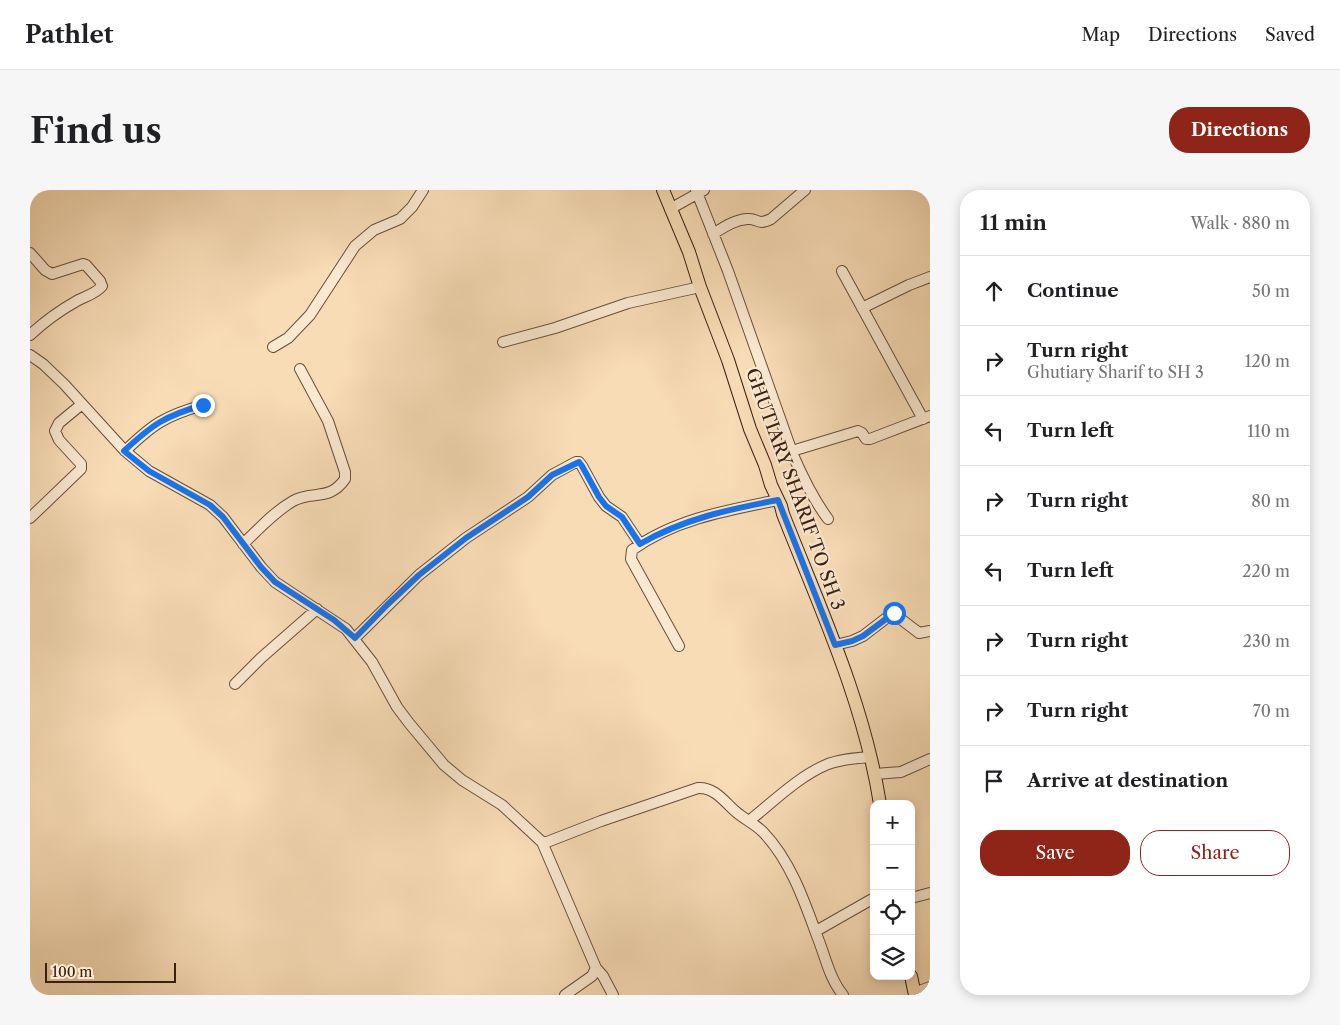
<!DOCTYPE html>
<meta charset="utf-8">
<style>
body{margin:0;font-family:"Libre Caslon Text",serif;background:#f6f6f6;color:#202124}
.controls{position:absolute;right:15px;bottom:15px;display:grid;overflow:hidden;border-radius:10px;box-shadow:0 2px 12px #0003}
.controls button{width:45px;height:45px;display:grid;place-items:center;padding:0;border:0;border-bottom:1px solid #e0e0e0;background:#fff;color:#202124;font:25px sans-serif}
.scale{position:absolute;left:15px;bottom:12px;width:131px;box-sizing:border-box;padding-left:5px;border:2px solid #382014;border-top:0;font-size:14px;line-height:18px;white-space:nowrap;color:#382014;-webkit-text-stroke:4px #fae8d0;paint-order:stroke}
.stop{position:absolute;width:15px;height:15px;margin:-11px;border:4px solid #1a73e8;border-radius:50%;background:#fff}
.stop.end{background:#1a73e8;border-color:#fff;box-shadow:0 1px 5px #0008}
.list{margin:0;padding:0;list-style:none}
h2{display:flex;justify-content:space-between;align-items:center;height:65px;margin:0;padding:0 20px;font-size:21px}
h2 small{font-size:16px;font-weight:400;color:#757577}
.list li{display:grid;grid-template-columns:32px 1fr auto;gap:15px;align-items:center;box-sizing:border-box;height:70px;padding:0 20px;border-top:1px solid #e0e0e0}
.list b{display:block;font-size:19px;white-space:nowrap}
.list p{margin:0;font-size:16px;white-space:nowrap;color:#757577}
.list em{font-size:16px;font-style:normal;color:#757577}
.actions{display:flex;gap:10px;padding:15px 20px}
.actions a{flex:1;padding:11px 0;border:1px solid #8f2418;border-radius:20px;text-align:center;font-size:18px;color:#8f2418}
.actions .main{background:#8f2418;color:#fff}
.icon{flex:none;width:28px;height:28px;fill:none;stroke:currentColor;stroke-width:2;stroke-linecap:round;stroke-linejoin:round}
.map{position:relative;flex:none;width:900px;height:805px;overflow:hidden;border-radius:20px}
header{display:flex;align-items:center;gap:30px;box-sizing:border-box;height:70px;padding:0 25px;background:#fff;border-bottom:1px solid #e0e0e0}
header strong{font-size:24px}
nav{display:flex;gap:28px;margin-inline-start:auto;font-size:18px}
.intro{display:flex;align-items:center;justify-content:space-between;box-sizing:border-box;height:120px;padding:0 30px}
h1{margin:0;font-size:35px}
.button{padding:12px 22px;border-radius:20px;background:#8f2418;color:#fff;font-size:18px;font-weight:700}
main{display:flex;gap:30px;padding:0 30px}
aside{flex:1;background:#fff;border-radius:20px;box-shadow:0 2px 12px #0003}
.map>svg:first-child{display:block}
</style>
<header>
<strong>Pathlet</strong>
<nav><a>Map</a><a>Directions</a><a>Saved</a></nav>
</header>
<div class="intro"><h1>Find us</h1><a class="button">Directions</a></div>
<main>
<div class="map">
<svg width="900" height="805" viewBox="0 0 900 805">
<rect width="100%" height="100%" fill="#f8dcb6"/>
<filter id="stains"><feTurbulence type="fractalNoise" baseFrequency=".004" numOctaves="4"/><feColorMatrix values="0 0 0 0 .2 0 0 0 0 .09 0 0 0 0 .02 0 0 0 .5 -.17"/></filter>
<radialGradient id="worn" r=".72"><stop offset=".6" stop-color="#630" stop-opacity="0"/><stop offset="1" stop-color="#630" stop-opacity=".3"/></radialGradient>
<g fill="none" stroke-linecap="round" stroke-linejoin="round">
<defs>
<path id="minor" d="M666,0L698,81L763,265C773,288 783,309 798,329
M640,19L674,0
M683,44C694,37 704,30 717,29C729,28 726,36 741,29L775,0
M0,63L15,80L22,84L53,74L56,75L70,91L72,96C66,104 53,107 45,112C29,121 13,133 0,145
M812,81L893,229
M832,118L879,95L900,87
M473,152L525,138L598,113L670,97
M243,157L258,148L280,125L325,56L344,40L370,29L382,17L393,0
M0,165L13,174L34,194L95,261L119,281L180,315L193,327L231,377L245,392L316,439L342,472L367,517L379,533L414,575L432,590L472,615L512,652H517L571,631L668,598C684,597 694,611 705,621C714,629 725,634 733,642C760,670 774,710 787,746C795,765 799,788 813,805
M95,261C123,234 135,226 173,215
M762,261L828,241L832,243L836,249H840L900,226
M0,328L51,279V274L29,250L25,241L29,233L52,214
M213,354C229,339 244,322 263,311C282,300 299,312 315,289V282L298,231L270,179
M325,448L389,385L436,348L498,307L522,285L546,272H549L552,276L569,307L576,316L592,327L610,354
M805,455L822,451L833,446L863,423L889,443L900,441
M649,456L601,369L602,360C645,329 698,320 748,310
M205,494L231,468L287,419
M845,584L871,582L900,569
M719,631C744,611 769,586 798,574C812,569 826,568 841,567
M512,652L566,778L562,786L535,805
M881,708L900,703
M786,741L844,708
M566,778L573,786L583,805
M884,803L900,797"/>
<path id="major" d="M633,0L659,62L670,97L698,170L720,239L735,275L741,295L751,316L753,324C790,418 834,512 850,614
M881,786L885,805"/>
</defs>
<!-- minor casing -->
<use href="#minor" stroke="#684f3c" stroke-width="12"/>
<!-- major casing -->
<use href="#major" stroke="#382014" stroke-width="14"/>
<!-- minor -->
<use href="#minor" stroke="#fae8d0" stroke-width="10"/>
<!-- major -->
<use href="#major" stroke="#f8dcb6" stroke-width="12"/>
</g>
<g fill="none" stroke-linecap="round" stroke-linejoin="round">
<!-- route -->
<path stroke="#1a73e8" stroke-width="6" d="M173,215C135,226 123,234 94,261L119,281L180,315L193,327L231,377L245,392L304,430L325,448L357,415L389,385L436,348L498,307L522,285L549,272L552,276L569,307L576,316L592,327L610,354C653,329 700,319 748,310L805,455L822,451L833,446L864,423"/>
</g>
<g text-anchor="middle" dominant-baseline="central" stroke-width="4.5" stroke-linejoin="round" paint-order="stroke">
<!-- street labels -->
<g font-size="18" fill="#382014" stroke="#fae8d0">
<text transform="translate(765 299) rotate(70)">GHUTIARY SHARIF TO SH 3</text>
</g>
</g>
<rect width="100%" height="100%" filter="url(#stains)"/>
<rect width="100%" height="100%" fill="url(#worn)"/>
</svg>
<div class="controls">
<button>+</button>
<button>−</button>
<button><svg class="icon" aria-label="locate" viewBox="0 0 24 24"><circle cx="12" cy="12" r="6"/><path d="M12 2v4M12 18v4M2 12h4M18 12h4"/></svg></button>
<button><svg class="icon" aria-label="layers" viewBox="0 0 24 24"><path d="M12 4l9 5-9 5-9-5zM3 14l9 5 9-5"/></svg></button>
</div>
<div class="scale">100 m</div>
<div class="stop" style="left:864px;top:423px"></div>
<div class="stop end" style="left:173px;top:215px"></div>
</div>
<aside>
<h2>11 min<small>Walk · 880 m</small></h2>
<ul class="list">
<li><svg class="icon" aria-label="ahead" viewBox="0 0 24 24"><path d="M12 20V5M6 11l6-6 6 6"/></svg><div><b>Continue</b></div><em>50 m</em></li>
<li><svg class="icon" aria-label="right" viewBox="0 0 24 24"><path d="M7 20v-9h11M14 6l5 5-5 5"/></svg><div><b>Turn right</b><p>Ghutiary Sharif to SH 3</p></div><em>120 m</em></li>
<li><svg class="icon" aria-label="left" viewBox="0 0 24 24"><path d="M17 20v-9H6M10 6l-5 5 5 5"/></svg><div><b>Turn left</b></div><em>110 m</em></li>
<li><svg class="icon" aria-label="right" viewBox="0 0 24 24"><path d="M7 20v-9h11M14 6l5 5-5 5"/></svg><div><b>Turn right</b></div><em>80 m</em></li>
<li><svg class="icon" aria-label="left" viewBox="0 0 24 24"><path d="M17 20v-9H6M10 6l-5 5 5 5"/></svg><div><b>Turn left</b></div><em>220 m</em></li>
<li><svg class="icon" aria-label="right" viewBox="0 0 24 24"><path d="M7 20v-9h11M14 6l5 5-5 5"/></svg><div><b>Turn right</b></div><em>230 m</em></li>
<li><svg class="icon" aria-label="right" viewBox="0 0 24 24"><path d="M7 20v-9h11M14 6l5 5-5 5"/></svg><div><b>Turn right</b></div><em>70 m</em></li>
<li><svg class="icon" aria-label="arrive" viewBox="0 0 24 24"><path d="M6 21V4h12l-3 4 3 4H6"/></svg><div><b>Arrive at destination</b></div></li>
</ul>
<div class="actions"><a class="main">Save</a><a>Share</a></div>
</aside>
</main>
